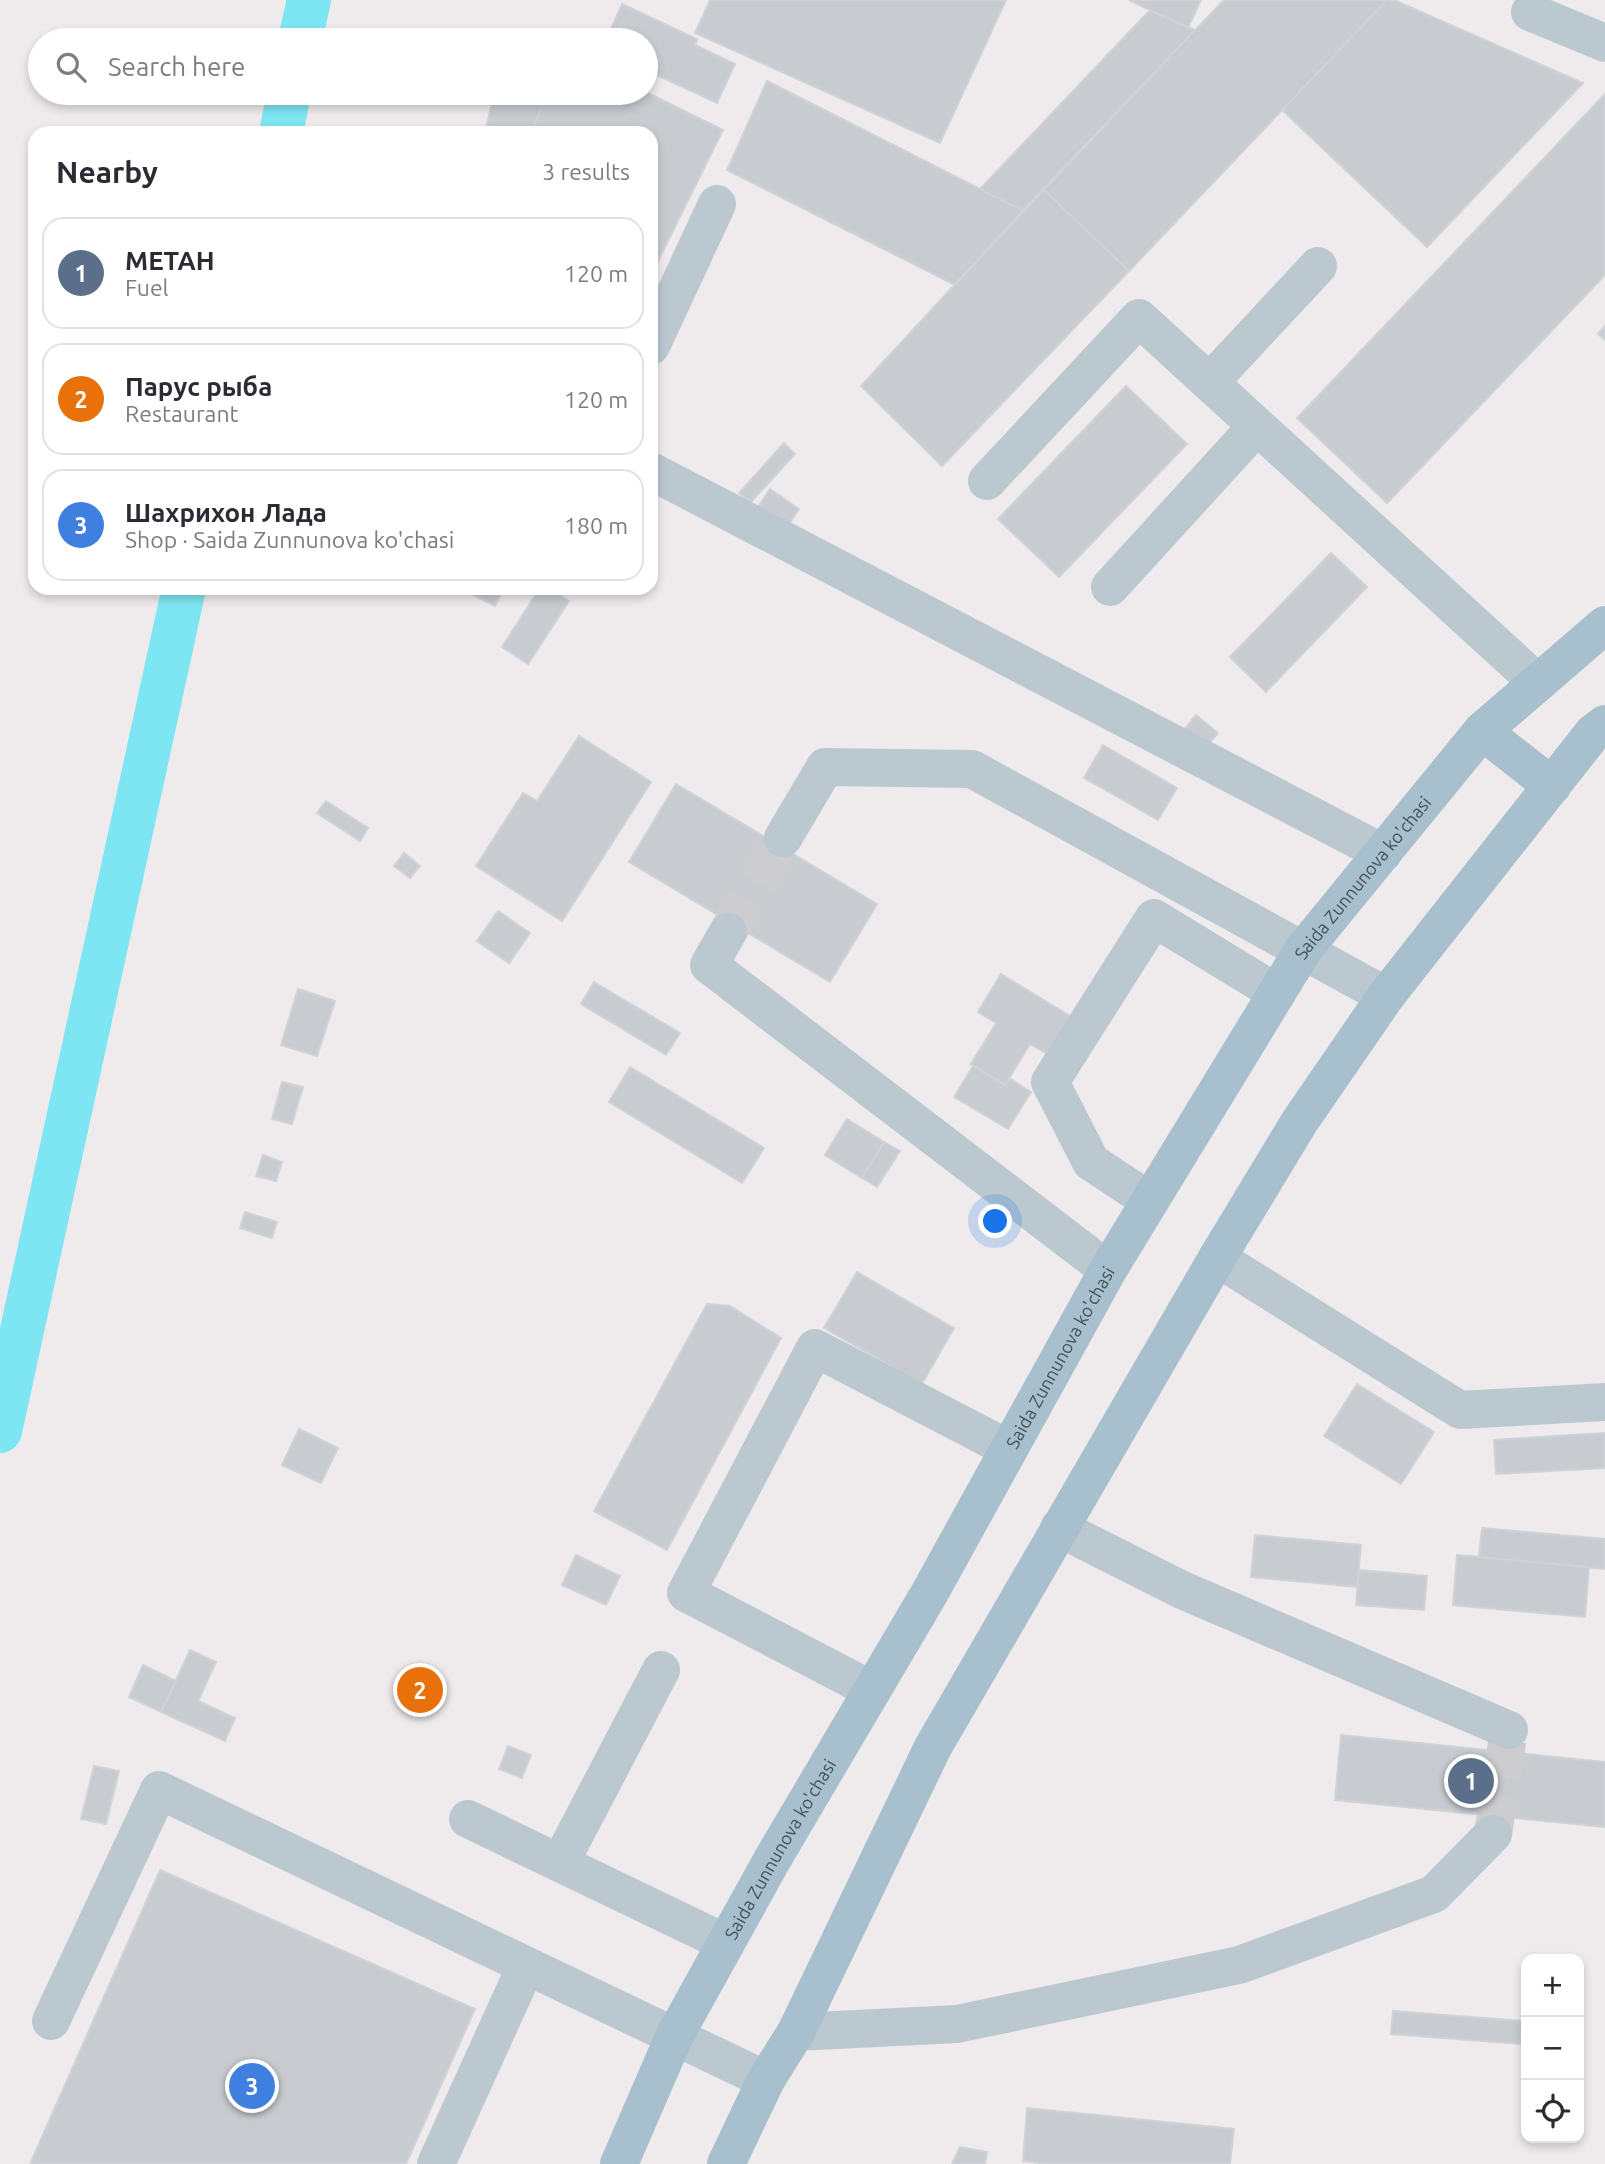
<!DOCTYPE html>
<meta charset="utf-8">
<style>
body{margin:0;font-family:Ubuntu,sans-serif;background:#f7f7f7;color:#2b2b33}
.controls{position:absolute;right:21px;bottom:21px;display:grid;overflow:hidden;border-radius:14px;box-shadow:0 4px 10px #0003}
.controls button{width:63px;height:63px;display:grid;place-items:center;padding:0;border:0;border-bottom:2px solid #e1e1e2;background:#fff;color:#2b2b33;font:35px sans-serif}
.you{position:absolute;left:996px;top:1222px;width:24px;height:24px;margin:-18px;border:5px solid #fff;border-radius:50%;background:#1a73e8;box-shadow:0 0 0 10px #1a73e833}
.badge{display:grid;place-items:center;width:46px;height:46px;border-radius:50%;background:#1a73e8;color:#fff;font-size:23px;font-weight:700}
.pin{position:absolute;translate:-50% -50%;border:4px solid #fff;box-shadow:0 2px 7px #0006}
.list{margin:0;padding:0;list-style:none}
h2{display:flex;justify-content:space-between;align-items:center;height:91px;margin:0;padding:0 28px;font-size:30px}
h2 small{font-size:23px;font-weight:400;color:#7c7c81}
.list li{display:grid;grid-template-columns:46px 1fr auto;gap:21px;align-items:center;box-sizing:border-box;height:112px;margin:0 14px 14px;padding:0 14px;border:2px solid #e1e1e2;border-radius:21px}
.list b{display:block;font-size:26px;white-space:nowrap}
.list p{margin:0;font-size:23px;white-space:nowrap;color:#7c7c81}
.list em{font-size:23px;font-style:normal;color:#7c7c81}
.icon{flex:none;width:38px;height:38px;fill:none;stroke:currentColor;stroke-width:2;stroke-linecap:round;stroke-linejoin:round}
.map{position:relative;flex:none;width:1605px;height:2164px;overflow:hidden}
.search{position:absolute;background:#fff;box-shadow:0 4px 10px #0003;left:28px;top:28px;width:630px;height:77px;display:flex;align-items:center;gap:18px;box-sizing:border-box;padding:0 24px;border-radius:38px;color:#7c7c81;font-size:26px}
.panel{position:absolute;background:#fff;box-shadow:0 4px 10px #0003;left:28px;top:126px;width:630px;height:469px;border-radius:21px}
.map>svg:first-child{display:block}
</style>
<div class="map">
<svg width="1605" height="2164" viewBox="0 0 1605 2164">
<rect width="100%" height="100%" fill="#efebec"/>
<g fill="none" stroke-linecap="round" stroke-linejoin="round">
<!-- canal -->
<path stroke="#7ee5f2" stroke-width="44" d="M300,40L309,0
M281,133L289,93
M0,1431L184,588"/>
</g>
<!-- building -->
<path fill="#c8ccd1" stroke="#cfd3d8" stroke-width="2" d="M710,0H1006L940,143L695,33Z
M1129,0H1201L1188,28Z
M1224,0H1387L1129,271L1043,189Z
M1387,0H1394L1583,83L1427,247L1282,110Z
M622,4L697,39L695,45L735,64L717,103L646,70V40H606Z
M1150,10L1195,30L1024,211L980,189Z
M767,81L980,189L1024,211L955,285L727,170Z
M646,92L723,130L651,275V133H530L549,93Z
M494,93H549L530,133H485Z
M1605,94V275L1387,503L1297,418Z
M1043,189L1129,271L942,466L861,386Z
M1605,326V340L1598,334Z
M1126,386L1187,444L1059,577L998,519Z
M784,443L795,454L751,502L739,493Z
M770,489L799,509L785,530L756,510Z
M1331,553L1367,587L1266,692L1230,657Z
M460,588H504L495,606Z
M540,588H548L569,601L528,664L502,647Z
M1196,715L1218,733L1199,755L1178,737Z
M579,736L651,782L562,921L476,866L523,793L537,801Z
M1103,745L1177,788L1158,820L1084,778Z
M676,784L877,904L830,982L629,862Z
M326,801L368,828L360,841L317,813Z
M404,853L420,866L410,878L394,866Z
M498,911L530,933L509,963L477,941Z
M1001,974L1070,1016L1047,1054L1030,1044L1005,1085L971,1064L996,1023L978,1012Z
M594,982L680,1033L666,1055L581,1004Z
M298,989L335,1001L317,1056L281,1045Z
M973,1066L1005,1085L1009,1078L1031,1092L1008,1129L954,1097Z
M630,1067L764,1148L742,1183L609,1102Z
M282,1082L303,1087L292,1124L272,1119Z
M847,1119L884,1142L862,1178L825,1155Z
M884,1142L900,1151L877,1187L862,1178Z
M263,1155L282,1162L276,1181L256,1176Z
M245,1212L277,1222L272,1238L240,1228Z
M857,1272L954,1328L922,1384L824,1328Z
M707,1304L730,1306L781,1338L667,1550L594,1511Z
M1357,1384L1434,1432L1401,1484L1324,1436Z
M299,1429L338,1448L321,1483L282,1465Z
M1605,1433V1468L1496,1474L1494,1440Z
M1482,1528L1605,1539V1569L1479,1557Z
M1255,1535L1361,1545L1357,1587L1251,1577Z
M576,1555L620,1576L606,1605L562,1585Z
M1457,1555L1589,1567L1585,1617L1453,1605Z
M1359,1570L1427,1576L1424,1610L1356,1605Z
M190,1650L216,1662L198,1701L235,1718L225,1741L161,1712Z
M143,1665L176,1681L161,1712L129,1697Z
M1341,1735L1605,1762V1827L1335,1800Z
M508,1746L531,1755L522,1778L499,1769Z
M94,1766L119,1771L106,1824L81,1819Z
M160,1870L475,2009L406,2164H30Z
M1393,2011L1522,2021L1520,2044L1391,2034Z
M1027,2108L1234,2129L1230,2164H1048L1023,2161Z
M960,2147L987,2152L985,2164H952Z"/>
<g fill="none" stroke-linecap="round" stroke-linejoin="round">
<!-- minor-tunnel -->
<path stroke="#cdcccf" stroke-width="38" stroke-dasharray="38 19" stroke-linecap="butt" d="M728,932L783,838
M1493,1834L1509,1730"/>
<!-- minor -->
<path stroke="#bbc8d0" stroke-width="38" d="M1530,12L1605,43
M651,346L717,204
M1210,382L1318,266
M651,471L1383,853
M987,481L1139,318L1538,683
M1110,587L1257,426
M783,838L825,767L972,769L1386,996
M728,932L709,965L1108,1270
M1150,1201L1091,1162L1050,1082L1154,918L1277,993
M1217,1258L1460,1410L1605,1402
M1059,1528L1182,1590L1509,1730
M872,1690L686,1593L815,1348L1009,1449
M468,1819L726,1943
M560,1863L661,1670
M51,2021L159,1790L766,2080
M796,2032L957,2024L1239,1965L1434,1894L1493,1834
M436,2164L526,1966"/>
<!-- major -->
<g stroke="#a8bfce" stroke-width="38">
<path d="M1482,731L1552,786"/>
<path id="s1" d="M619,2164L674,2037L772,1860L929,1594L1108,1270L1303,950L1482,731L1605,625"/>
<path d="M726,2164L766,2080L796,2032L933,1747L1217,1258L1300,1121L1386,996L1593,733L1605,724"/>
</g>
</g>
<g text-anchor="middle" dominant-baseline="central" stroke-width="5" stroke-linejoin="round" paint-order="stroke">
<!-- street labels -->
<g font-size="18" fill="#43515a" stroke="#fff">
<text stroke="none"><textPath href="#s1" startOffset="1488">Saida Zunnunova ko'chasi</textPath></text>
<text stroke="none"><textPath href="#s1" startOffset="920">Saida Zunnunova ko'chasi</textPath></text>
<text stroke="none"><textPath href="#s1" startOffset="354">Saida Zunnunova ko'chasi</textPath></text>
</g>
</g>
</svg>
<div class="controls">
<button>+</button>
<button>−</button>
<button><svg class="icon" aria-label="locate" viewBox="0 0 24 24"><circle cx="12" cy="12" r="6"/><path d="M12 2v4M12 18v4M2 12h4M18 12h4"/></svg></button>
</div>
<div class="you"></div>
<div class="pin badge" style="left:1471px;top:1781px;background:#5c6f8a">1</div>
<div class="pin badge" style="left:420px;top:1690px;background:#e8710a">2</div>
<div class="pin badge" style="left:252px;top:2086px;background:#3f7fe0">3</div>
<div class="search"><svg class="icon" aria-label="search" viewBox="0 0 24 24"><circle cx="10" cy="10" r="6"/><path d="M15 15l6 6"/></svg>Search here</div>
<section class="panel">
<h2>Nearby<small>3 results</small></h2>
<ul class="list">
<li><span class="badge" style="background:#5c6f8a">1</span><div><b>МЕТАН</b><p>Fuel</p></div><em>120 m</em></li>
<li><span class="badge" style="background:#e8710a">2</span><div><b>Парус рыба</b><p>Restaurant</p></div><em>120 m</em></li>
<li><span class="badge" style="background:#3f7fe0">3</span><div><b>Шахрихон Лада</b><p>Shop · Saida Zunnunova ko'chasi</p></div><em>180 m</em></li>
</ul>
</section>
</div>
